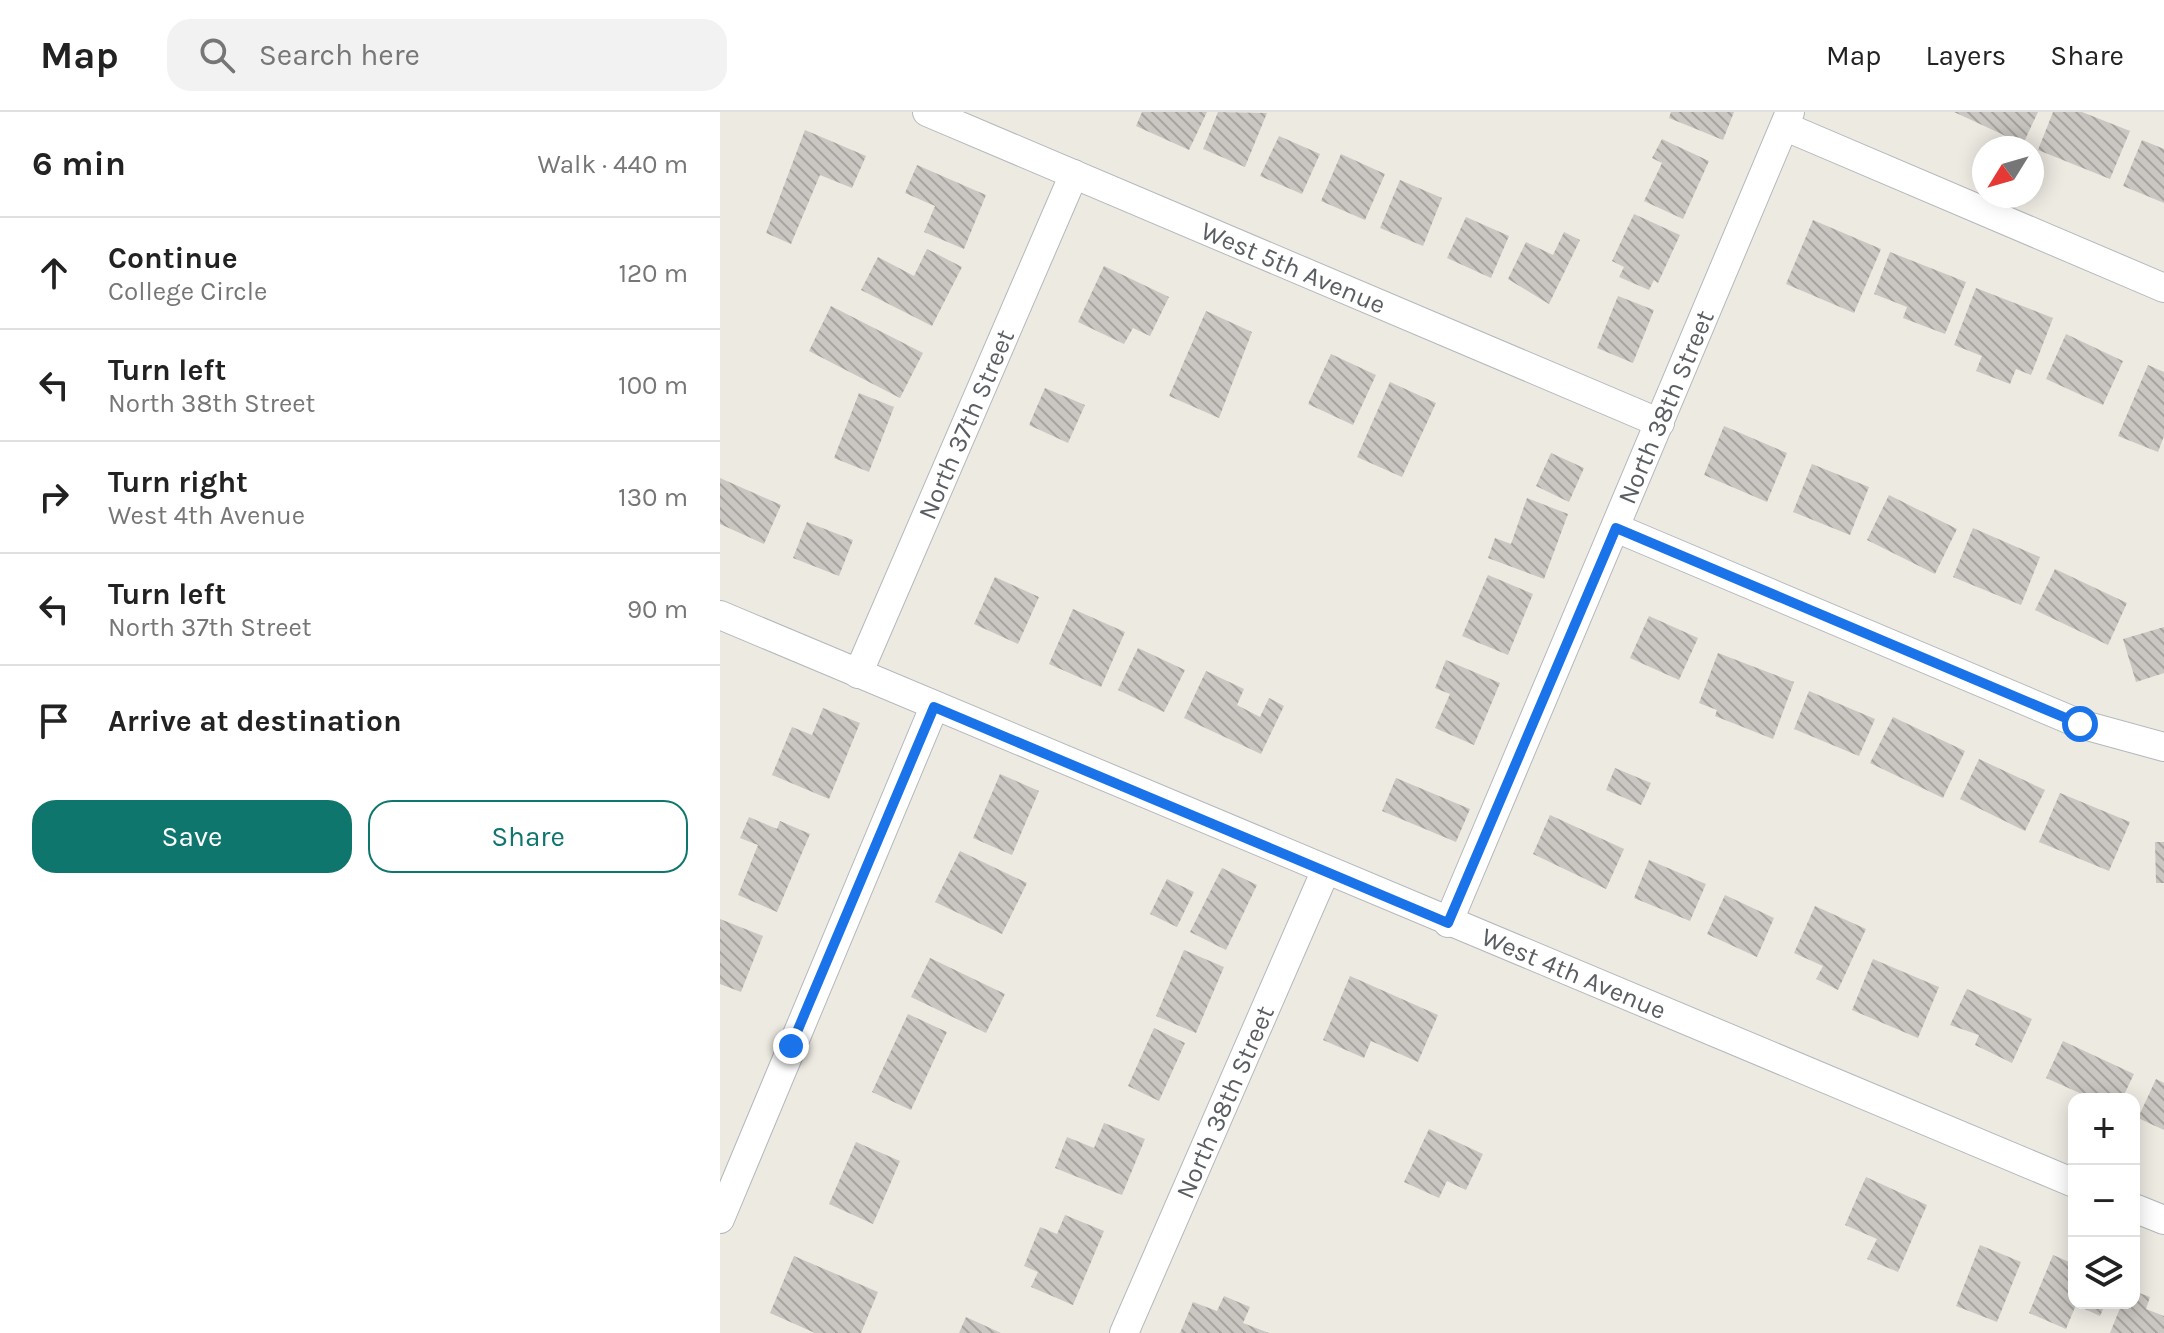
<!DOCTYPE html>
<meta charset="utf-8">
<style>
body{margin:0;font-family:Karla,sans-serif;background:#f2f2f2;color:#222}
.controls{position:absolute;right:24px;bottom:24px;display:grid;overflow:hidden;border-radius:16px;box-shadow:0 4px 20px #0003}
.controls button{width:72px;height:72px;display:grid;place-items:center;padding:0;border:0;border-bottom:2px solid #e0e0e0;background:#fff;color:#222;font:40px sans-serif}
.compass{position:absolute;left:1252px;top:24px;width:72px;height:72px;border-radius:50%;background:#fff;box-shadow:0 4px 20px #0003;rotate:233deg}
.stop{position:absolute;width:24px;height:24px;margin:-18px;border:6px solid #1a73e8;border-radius:50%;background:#fff}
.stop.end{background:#1a73e8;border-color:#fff;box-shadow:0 2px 8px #0008}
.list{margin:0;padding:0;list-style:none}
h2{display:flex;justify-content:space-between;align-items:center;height:104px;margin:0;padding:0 32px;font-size:34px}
h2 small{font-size:26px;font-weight:400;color:#767676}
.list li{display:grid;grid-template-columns:52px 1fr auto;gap:24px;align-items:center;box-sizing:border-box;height:112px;padding:0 32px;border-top:2px solid #e0e0e0}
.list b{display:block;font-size:30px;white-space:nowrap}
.list p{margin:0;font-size:26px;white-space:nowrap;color:#767676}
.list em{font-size:26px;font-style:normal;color:#767676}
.actions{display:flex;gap:16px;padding:24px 32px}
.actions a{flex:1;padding:18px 0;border:2px solid #0f766e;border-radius:24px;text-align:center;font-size:28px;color:#0f766e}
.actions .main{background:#0f766e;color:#fff}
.icon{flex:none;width:44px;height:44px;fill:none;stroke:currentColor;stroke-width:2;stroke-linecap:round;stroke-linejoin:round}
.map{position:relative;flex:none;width:1444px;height:1221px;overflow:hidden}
header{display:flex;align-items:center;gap:48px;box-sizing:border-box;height:112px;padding:0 40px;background:#fff;border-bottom:2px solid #e0e0e0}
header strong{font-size:38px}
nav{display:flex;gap:44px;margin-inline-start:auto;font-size:28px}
.search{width:560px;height:72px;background:#f2f2f2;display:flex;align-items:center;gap:20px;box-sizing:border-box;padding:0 28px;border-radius:24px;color:#767676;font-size:30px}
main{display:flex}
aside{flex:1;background:#fff}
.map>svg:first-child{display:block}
</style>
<header>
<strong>Map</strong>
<div class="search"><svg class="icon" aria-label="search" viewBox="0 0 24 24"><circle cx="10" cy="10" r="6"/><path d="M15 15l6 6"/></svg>Search here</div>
<nav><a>Map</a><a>Layers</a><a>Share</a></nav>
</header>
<main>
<aside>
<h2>6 min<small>Walk · 440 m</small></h2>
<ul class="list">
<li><svg class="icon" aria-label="ahead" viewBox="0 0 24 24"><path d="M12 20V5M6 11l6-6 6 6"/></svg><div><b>Continue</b><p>College Circle</p></div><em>120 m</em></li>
<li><svg class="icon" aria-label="left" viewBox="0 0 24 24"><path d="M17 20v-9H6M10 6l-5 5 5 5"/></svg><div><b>Turn left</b><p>North 38th Street</p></div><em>100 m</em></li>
<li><svg class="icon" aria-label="right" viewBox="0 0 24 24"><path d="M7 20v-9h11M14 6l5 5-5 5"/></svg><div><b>Turn right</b><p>West 4th Avenue</p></div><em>130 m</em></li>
<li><svg class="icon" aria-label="left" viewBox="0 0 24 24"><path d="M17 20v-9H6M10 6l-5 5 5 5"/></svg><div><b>Turn left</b><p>North 37th Street</p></div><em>90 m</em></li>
<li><svg class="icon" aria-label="arrive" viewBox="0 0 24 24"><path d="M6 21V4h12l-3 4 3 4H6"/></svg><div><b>Arrive at destination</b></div></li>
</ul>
<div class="actions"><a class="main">Save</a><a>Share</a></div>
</aside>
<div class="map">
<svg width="1444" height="1221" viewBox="0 0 1444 1221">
<defs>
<pattern id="building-back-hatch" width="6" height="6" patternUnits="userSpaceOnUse" patternTransform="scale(2)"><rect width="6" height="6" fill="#cac6c1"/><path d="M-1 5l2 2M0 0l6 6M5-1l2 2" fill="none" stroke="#a7a4a0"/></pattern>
</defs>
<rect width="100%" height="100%" fill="#edeae2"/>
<!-- building -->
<path fill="url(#building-back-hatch)" d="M422,0H487L469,38L416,14Z
M498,0L547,1L525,55L483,37Z
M951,0H1014L1003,28L949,6Z
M1234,0H1318L1303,32Z
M1333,0H1362L1410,19L1390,67L1318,38Z
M85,18L146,44L132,76L100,63L71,132L46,121Z
M559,24L600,42L582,82L540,64Z
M942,27L989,49L963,107L924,89L942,51L932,46Z
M1422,28L1444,37V91L1403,74Z
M621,42L665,62L645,108L601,89Z
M197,53L266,83L244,137L204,120L215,94L185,81Z
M680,68L722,86L703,134L660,116Z
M914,102L960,123L938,171L934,168L929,178L899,165L904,155L892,149Z
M746,105L789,124L771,166L727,146Z
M1093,108L1161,137L1134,201L1066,172Z
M844,120L860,128L829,192L788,167L806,130L833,143Z
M207,137L242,155L212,214L141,178L158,145L194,164Z
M1170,140L1246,170L1225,222L1183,206L1187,195L1154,182Z
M384,154L449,185L430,224L413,216L404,232L358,210Z
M1256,176L1333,206L1311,263L1296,257L1290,272L1256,259L1262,244L1234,233Z
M898,184L934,198L913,251L877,236Z
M111,194L203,241L180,286L89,239Z
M486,199L532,220L499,306L449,284Z
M1346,222L1403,249L1383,293L1326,267Z
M611,242L656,263L633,313L588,292Z
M1428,253L1444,260V324L1438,340L1398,324Z
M670,270L716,291L682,365L637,345Z
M325,276L365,293L348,331L309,313Z
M139,281L174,295L149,360L114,346Z
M1004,314L1067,341L1047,390L984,363Z
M831,341L864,356L849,390L816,374Z
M1092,352L1149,375L1130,423L1073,400Z
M0,366L61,393L44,432L0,412Z
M1169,383L1237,417L1215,462L1147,428Z
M807,386L848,402L824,467L768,446L775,426L791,432Z
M87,410L133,428L119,464L73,446Z
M1253,416L1320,445L1301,493L1233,465Z
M1335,457L1407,491L1388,533L1315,498Z
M768,463L813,482L788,543L742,524Z
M275,465L319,485L298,532L254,512Z
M353,497L405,520L381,575L329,552Z
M929,504L978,526L959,568L910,546Z
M1444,515V561L1416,570L1403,527Z
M418,536L465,558L444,600L398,578Z
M998,541L1074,570L1053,627L995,604L997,598L979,591Z
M726,548L780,571L754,633L715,616L730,582L715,576Z
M486,559L524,577L517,593L540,605L549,586L564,594L541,642L464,606Z
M1089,579L1155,607L1139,644L1074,617Z
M103,596L140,611L109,687L52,663L72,615L92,623Z
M1173,605L1245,639L1223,686L1150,651Z
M1259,647L1325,678L1305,719L1240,687Z
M895,656L931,671L921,693L886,678Z
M280,662L319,679L292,743L253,726Z
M676,666L750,697L736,730L662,699Z
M1340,681L1410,710L1389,759L1319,730Z
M830,703L904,737L886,777L813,742Z
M29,705L57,717L60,709L90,722L57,800L18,783L38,733L20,726Z
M1435,730H1444V771H1436Z
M240,739L307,771L282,822L215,790Z
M929,748L986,772L970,809L914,786Z
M502,756L537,773L506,838L470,820Z
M447,767L474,780L457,815L430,802Z
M1005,783L1054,806L1037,845L987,822Z
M1095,794L1146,817L1118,878L1096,867L1103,854L1074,841Z
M0,807L43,824L21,880L0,872Z
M464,838L504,855L476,921L436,904Z
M210,846L285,882L266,921L191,885Z
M1153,847L1219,875L1198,926L1132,898Z
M630,864L718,903L698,950L651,929L644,946L603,928Z
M1247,877L1312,907L1292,951L1255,933L1259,923L1230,913Z
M188,902L227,920L191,998L152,980Z
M434,916L465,931L439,989L408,974Z
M1343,929L1414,962L1402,987H1373L1326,966Z
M1436,967L1444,971V1018L1418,1006Z
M384,1011L425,1027L402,1083L335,1056L347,1025L374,1036Z
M709,1017L763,1042L746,1078L727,1069L719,1086L684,1070Z
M136,1030L180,1049L153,1112L109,1092Z
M1146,1065L1207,1093L1178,1160L1147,1147L1157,1127L1125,1113Z
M345,1103L384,1119L353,1193L311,1175L318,1160L304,1154L320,1115L337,1122Z
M1260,1133L1301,1150L1277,1210L1236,1194Z
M1333,1143L1354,1152V1191H1386L1380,1204L1356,1193L1346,1217L1309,1201Z
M74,1144L158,1180L141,1221H95L50,1201Z
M1414,1179L1430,1185L1426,1197L1444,1204V1221H1390L1402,1191H1414Z
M504,1184L530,1195L523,1211L549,1221H460L473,1190L497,1199Z
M246,1205L281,1221H239Z"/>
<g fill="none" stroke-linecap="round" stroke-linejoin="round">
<defs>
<g id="minor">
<path id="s1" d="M207,0L940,311"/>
<path d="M1066,15L1444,176"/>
<path d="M896,416L1360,612L1444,635"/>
<path id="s2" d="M0,503L1354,1071"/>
<path id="s3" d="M138,562L354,62"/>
<path id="s4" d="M728,811L1070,0"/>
<path d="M1414,1096L1444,1108"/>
<path d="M0,1107L214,595"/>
<path id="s5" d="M404,1221L605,760"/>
</g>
</defs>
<!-- minor casing -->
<use href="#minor" stroke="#b4b8bc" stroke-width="30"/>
<!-- minor -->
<use href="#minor" stroke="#fff" stroke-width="28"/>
</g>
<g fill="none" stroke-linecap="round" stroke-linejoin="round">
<!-- route -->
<path stroke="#1a73e8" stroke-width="10" d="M71,934L214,595L728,811L896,416L1360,612"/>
</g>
<g text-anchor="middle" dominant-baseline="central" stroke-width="6" stroke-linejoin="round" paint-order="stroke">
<!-- street labels -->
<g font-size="26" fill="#5a5e62" stroke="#fff">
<text stroke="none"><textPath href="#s1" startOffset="398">West 5th Avenue</textPath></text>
<text stroke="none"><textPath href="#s4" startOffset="560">North 38th Street</textPath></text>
<text stroke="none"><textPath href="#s3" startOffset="272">North 37th Street</textPath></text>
<text stroke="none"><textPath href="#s2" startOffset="926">West 4th Avenue</textPath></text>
<text stroke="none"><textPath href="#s5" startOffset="252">North 38th Street</textPath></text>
</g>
</g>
</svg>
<div class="controls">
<button>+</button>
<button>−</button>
<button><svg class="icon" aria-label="layers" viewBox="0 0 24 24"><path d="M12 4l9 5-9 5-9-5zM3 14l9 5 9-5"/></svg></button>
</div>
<svg class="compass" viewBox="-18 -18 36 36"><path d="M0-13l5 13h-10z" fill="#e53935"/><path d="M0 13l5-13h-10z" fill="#767676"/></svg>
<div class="stop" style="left:1360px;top:612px"></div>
<div class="stop end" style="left:71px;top:934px"></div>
</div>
</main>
